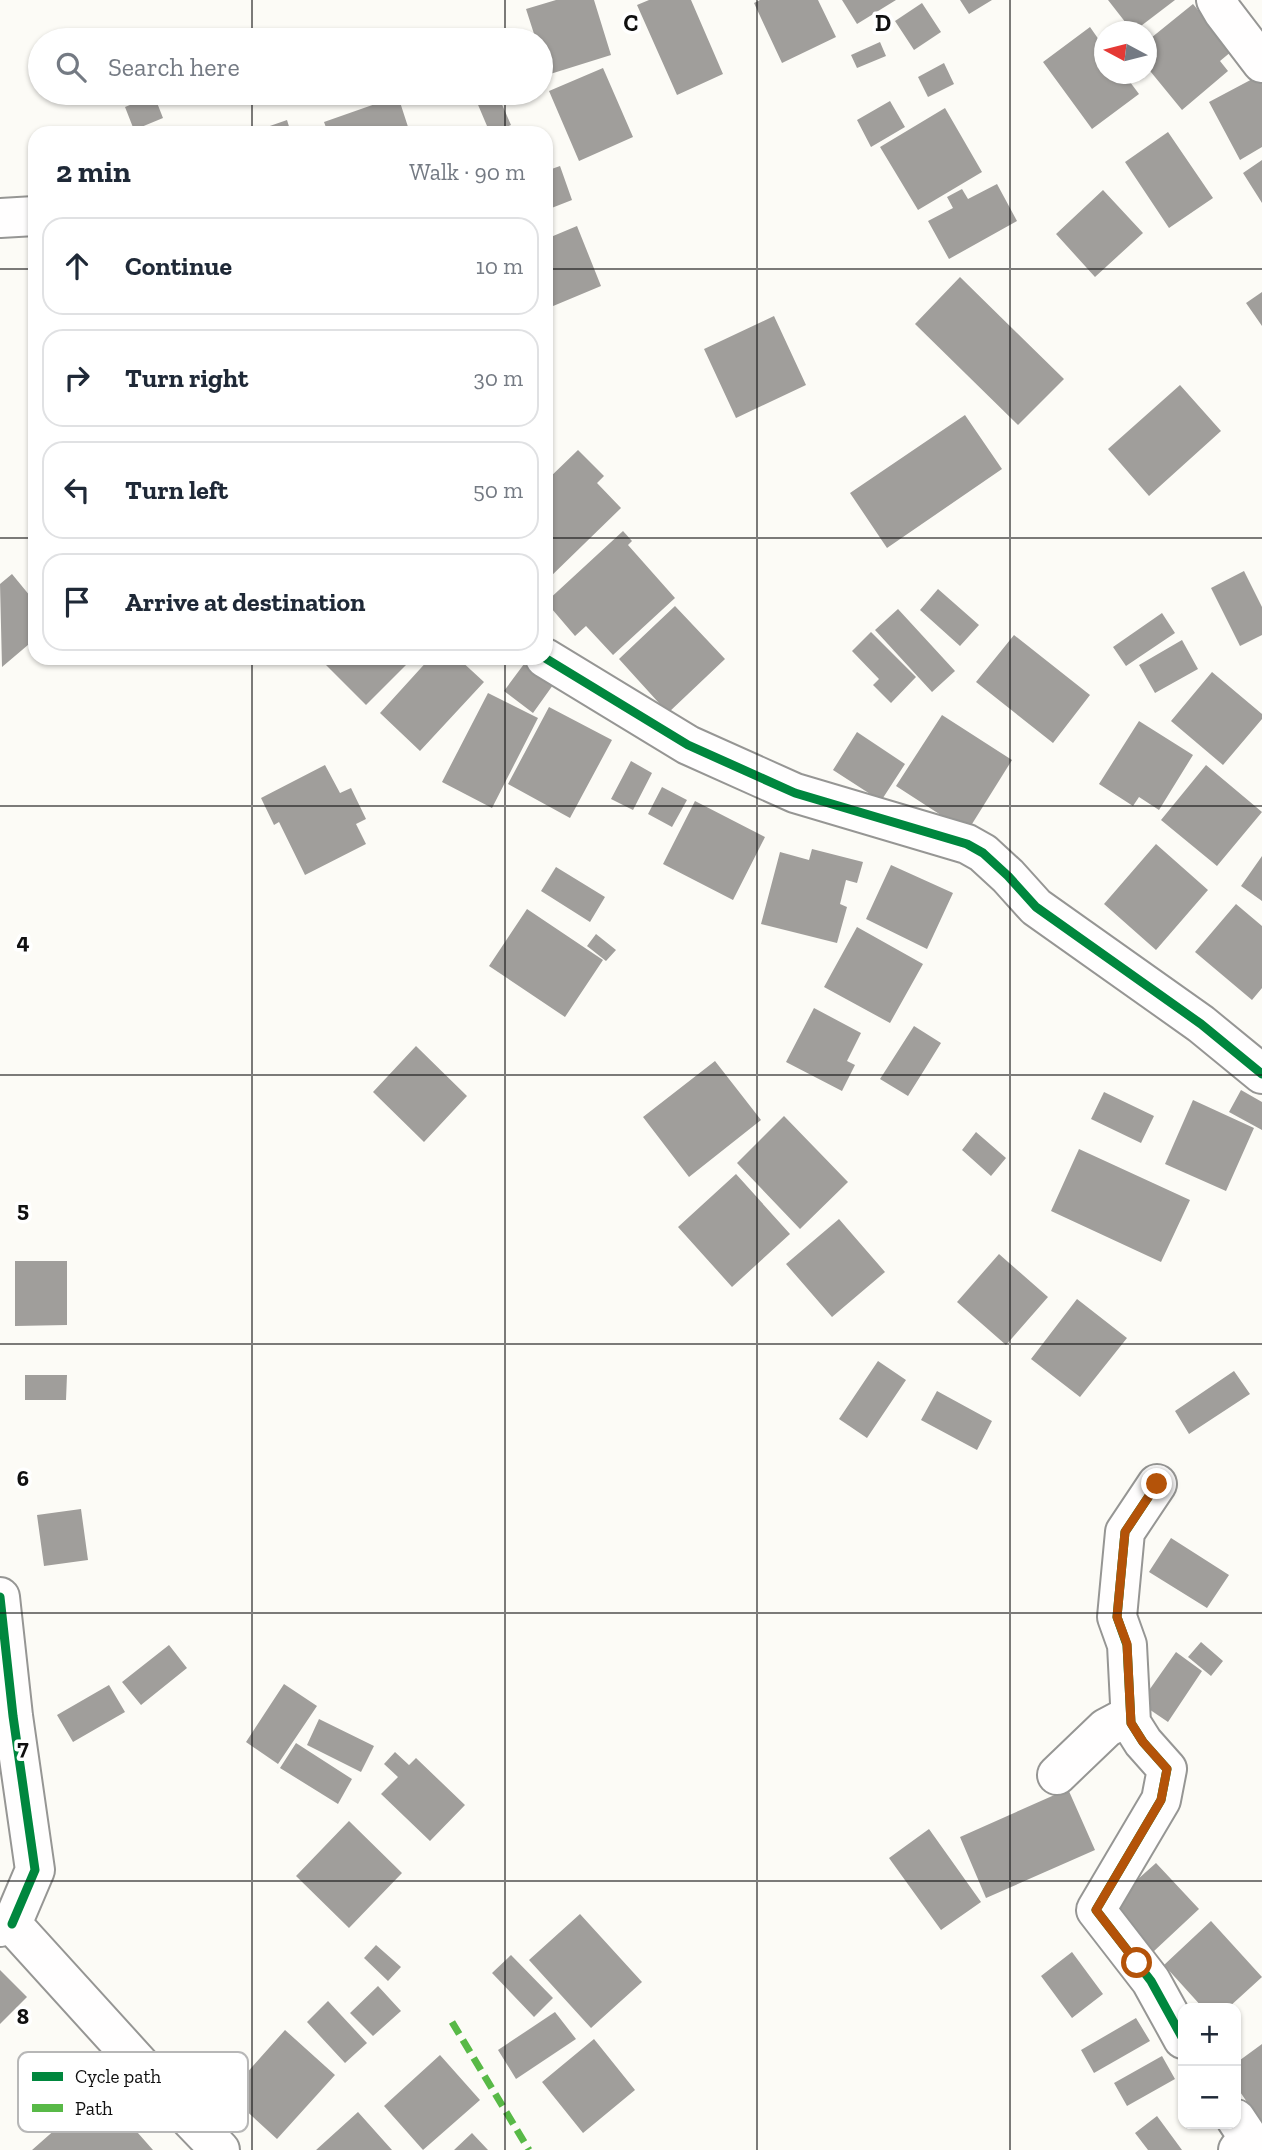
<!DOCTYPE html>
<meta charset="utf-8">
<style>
body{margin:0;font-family:"Zilla Slab",serif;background:#f2f2f3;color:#1f2937}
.controls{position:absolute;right:21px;bottom:21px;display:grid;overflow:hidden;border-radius:14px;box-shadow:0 2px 5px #0004}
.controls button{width:63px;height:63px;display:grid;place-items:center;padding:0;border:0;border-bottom:2px solid #e0e1e3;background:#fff;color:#1f2937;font:35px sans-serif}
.compass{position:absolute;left:1094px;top:21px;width:63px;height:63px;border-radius:50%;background:#fff;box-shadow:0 2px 5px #0004;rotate:277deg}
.stop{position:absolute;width:21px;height:21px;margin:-16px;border:5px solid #b45309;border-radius:50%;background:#fff}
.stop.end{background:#b45309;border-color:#fff;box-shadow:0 2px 7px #0008}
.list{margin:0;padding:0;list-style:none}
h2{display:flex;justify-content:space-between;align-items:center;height:91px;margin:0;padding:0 28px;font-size:30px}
h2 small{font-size:23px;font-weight:400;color:#747a83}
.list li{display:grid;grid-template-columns:46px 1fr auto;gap:21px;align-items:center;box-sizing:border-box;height:98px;margin:0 14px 14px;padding:0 14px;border:2px solid #e0e1e3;border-radius:21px}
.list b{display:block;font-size:26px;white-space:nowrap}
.list em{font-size:23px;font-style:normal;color:#747a83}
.icon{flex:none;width:38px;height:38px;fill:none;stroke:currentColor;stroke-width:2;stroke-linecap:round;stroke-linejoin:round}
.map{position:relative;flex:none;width:1262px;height:2150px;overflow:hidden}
.search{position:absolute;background:#fff;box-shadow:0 2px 5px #0004;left:28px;top:28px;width:525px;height:77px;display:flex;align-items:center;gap:18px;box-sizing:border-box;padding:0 24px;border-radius:38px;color:#747a83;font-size:26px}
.panel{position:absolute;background:#fff;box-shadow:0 2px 5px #0004;left:28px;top:126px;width:525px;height:539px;border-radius:21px}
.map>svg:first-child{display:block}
</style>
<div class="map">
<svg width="1262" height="2150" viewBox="0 0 1262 2150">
<rect width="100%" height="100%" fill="#fcfbf6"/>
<!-- building -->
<path fill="#a09e9b" d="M556,0H594L611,55L547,75L541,55V40H536L526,9Z
M649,0H691L723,74L677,95L637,5Z
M760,0H818L836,37L782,63L754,3Z
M842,0H896L857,24Z
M960,0H992L969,14Z
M1108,0H1175L1133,32Z
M922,3L941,32L914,50L895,21Z
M1193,4L1232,51L1220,61L1228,71L1182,110L1146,66V42Z
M1090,27L1104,47V74H1124L1139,94L1092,129L1043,62Z
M513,29L516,40H480Z
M880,42L886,56L857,68L851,55Z
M944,63L954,84L928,97L918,77Z
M603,68L633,137L579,161L549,91Z
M1258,76L1262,83V147L1240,160L1209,102Z
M473,93H497L511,125L490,133Z
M154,95L163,118L134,130L125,107Z
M398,96L410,133H328L324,122Z
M890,101L905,127L871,147L857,120Z
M945,108L982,172L918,210L880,147Z
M287,120L291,133H250Z
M1168,132L1213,198L1169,228L1125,162Z
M1262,160V203L1243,173Z
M560,166L572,200L549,209L546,201V171Z
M997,184L1017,221L949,259L928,221L953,208L947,197L962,189L968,199Z
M1103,190L1143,233L1095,277L1056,234Z
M577,226L601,286L546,309V239Z
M960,277L1064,379L1018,425L915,324Z
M1262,292V326L1246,303Z
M774,316L806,385L736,418L704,349Z
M1180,385L1221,431L1149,496L1108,449Z
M965,415L1002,469L887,548L850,493Z
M578,450L604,476L597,483L621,508L546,581V481Z
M623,531L632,541L628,545L675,598L613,655L586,626L575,636L546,602Z
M1244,571L1262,607V635L1240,646L1211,588Z
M12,574L35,602V639L2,667L0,584Z
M938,589L979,625L960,646L920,610Z
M675,606L725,659L668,713L619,659Z
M898,609L955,671L932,692L875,630Z
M1162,613L1175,633L1126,666L1113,647Z
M871,632L916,677L891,703L873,685L879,679L852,651Z
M1014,635L1090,695L1053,743L976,682Z
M1182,640L1198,669L1155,693L1139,665Z
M319,658H413L366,705Z
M430,658H458L484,682L420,751L380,713Z
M524,664L553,685L533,713L504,691Z
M1212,672L1262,714V719L1223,765L1171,721Z
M488,693L538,718L492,808L442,782Z
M549,707L612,740L570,818L508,784Z
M942,715L1012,760L967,832L896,786Z
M1139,721L1193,755L1159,810L1139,797L1133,806L1099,784Z
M857,732L905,764L881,801L833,770Z
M631,761L652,773L633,810L611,799Z
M325,765L340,793L351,788L366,819L356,824L366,844L305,875L279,822L274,825L261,798Z
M1206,765L1262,812L1217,866L1161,820Z
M662,787L687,800L672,827L648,814Z
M695,801L765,837L733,900L663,864Z
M1156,844L1208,890L1156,950L1104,904Z
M812,849L863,862L857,883L846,880L840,904L847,907L837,943L761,924L780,852L809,860Z
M1262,856V901L1241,886Z
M891,865L953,893L927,949L866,919Z
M556,867L605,897L590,922L541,891Z
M1236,904L1262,926V988L1252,1000L1195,952Z
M527,909L603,960L565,1017L489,966Z
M857,927L923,964L890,1023L824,987Z
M596,934L616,950L606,961L587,946Z
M814,1008L861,1033L847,1061L855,1065L842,1091L786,1062Z
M914,1026L941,1043L908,1096L880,1079Z
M416,1046L467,1096L424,1142L373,1092Z
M715,1061L761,1120L689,1177L643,1117Z
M1241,1090L1262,1102V1130L1229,1112Z
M1104,1092L1154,1116L1141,1143L1091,1119Z
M1193,1100L1254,1128L1226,1191L1165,1164Z
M784,1116L848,1182L800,1229L737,1163Z
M976,1132L1006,1158L991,1176L962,1150Z
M1079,1149L1190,1200L1161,1262L1051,1211Z
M736,1174L790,1234L732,1287L678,1227Z
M839,1219L885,1272L832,1317L786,1264Z
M999,1254L1048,1297L1006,1345L957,1302Z
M15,1261H67V1325L15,1326Z
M1077,1299L1127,1338L1080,1397L1031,1359Z
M878,1361L906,1380L867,1438L839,1419Z
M1234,1371L1250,1394L1189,1434L1175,1411Z
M25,1375H67L66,1400H25Z
M937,1391L992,1421L977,1450L921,1420Z
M81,1509L88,1560L44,1566L37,1515Z
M1171,1538L1229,1575L1207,1608L1149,1572Z
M1201,1642L1223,1661L1211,1676L1188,1657Z
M169,1645L187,1668L141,1705L122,1682Z
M1176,1652L1202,1671L1168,1722L1140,1703Z
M284,1684L317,1706L278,1764L246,1742Z
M109,1685L125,1712L73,1742L57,1715Z
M319,1719L374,1746L361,1772L307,1745Z
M296,1743L352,1779L338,1804L280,1768Z
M395,1752L409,1765L416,1758L465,1805L430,1841L381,1794L398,1777L384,1764Z
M1068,1789L1095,1850L986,1898L960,1837Z
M349,1821L402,1873L349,1928L296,1876Z
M929,1829L981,1902L941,1930L889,1858Z
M1156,1863L1199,1909L1153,1952L1110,1904Z
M580,1914L642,1982L591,2028L529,1960Z
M1211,1921L1262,1977L1228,2008H1203L1164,1965Z
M376,1945L401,1967L388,1981L364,1958Z
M1072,1952L1103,1994L1072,2018L1041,1976Z
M511,1955L553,1998L534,2017L492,1973Z
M0,1970L27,1997L0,2024Z
M378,1986L401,2011L373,2036L350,2013Z
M328,2001L367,2043L345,2063L307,2022Z
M555,2012L576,2039L516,2079L498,2050Z
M1136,2018L1150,2041L1094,2073L1081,2050Z
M285,2030L335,2075L277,2139L228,2094Z
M594,2039L635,2090L583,2133L542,2082Z
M1262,2044V2124L1236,2086V2063Z
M440,2055L480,2100L423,2150L384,2106Z
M1162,2056L1175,2079L1127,2106L1114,2083Z
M100,2090L153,2150H32Z
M358,2112L392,2150H316Z
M1157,2116L1182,2150H1148L1135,2133Z
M472,2133L488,2150H454Z"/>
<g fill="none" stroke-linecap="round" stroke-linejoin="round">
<defs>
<path id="minor" d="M1216,0L1223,12L1262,63
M0,218L35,216
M545,658L688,745L795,793L967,844L983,853L1008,876L1036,907L1201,1024L1262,1074
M1157,1484L1125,1532L1117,1617L1127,1645L1131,1723L1143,1742L1167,1769L1161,1800L1096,1910L1151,1981L1183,2039
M0,1597L13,1716L35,1870L12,1924
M1057,1775L1106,1728L1123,1719L1131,1723
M0,1927L12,1924L170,2098L220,2150
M1236,2119L1248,2137L1238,2150"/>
</defs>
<!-- minor casing -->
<use href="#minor" stroke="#969694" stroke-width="42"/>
<!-- minor -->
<use href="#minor" stroke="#fffefe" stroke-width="38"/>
<!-- quiet -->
<path stroke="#58b947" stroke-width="7" stroke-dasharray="14 7" stroke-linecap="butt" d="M452,2022L529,2150"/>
<defs>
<path id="cycleway" d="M545,658L688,745L795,793L967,844L983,853L1008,876L1036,907L1201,1024L1262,1074
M1157,1484L1125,1532L1117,1617L1127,1645L1131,1723L1143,1742L1167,1769L1161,1800L1096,1910L1151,1981L1183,2039
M0,1597L13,1716L35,1870L12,1924"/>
</defs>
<!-- cycleway casing -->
<use href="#cycleway" stroke="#fff" stroke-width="13"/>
<!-- cycleway -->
<use href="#cycleway" stroke="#00873e" stroke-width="9"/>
</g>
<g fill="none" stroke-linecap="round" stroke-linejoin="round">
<!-- route -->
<path stroke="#b45309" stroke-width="9" d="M1137,1963L1096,1910L1161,1800L1167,1769L1143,1742L1131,1723L1127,1644L1117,1617L1125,1532L1157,1484"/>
</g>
<!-- grid -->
<path fill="none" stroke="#101010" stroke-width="2" stroke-opacity="0.55" d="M252,0V40M505,0V40M757,0V2150M1010,0V2150M252,93V133M505,93V133M0,269H35M546,269H1262M0,538H35M546,538H1262M252,658V2150M505,658V2150M0,806H1262M0,1075H1262M0,1344H1262M0,1613H1262M0,1881H1262"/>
<!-- legend -->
<rect x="18" y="2052" width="230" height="80" rx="10" fill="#fff" stroke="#b7b7b7" stroke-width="2"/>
<rect x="32" y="2072" width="31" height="9" fill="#00873e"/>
<rect x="32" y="2104" width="31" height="8" fill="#58b947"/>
<g font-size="19" fill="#101010">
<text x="75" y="2083">Cycle path</text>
<text x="75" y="2115">Path</text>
</g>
<g font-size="23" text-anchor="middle" font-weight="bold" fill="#101010" stroke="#fff" stroke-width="7" stroke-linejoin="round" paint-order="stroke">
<text x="631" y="31">C</text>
<text x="883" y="31">D</text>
<text x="23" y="949">4</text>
<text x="23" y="1217">5</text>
<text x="23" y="1486">6</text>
<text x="23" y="1755">7</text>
<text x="23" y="2024">8</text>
</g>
</svg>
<div class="controls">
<button>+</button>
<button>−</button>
</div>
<svg class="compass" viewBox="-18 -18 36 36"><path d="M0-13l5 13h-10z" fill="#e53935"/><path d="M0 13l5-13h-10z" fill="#747a83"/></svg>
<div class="stop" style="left:1137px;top:1963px"></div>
<div class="stop end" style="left:1157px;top:1484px"></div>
<div class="search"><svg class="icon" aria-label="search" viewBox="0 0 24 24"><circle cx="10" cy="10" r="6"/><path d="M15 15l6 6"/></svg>Search here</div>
<section class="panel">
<h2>2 min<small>Walk · 90 m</small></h2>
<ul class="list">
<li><svg class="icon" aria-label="ahead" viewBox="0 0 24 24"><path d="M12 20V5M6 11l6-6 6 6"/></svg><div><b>Continue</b></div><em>10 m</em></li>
<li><svg class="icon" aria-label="right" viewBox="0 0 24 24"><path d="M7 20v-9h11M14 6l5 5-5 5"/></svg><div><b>Turn right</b></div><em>30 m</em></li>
<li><svg class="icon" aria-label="left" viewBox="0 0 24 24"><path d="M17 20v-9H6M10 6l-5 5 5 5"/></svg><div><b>Turn left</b></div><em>50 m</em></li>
<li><svg class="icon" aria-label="arrive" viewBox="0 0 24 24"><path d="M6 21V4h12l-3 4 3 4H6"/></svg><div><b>Arrive at destination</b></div></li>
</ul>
</section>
</div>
